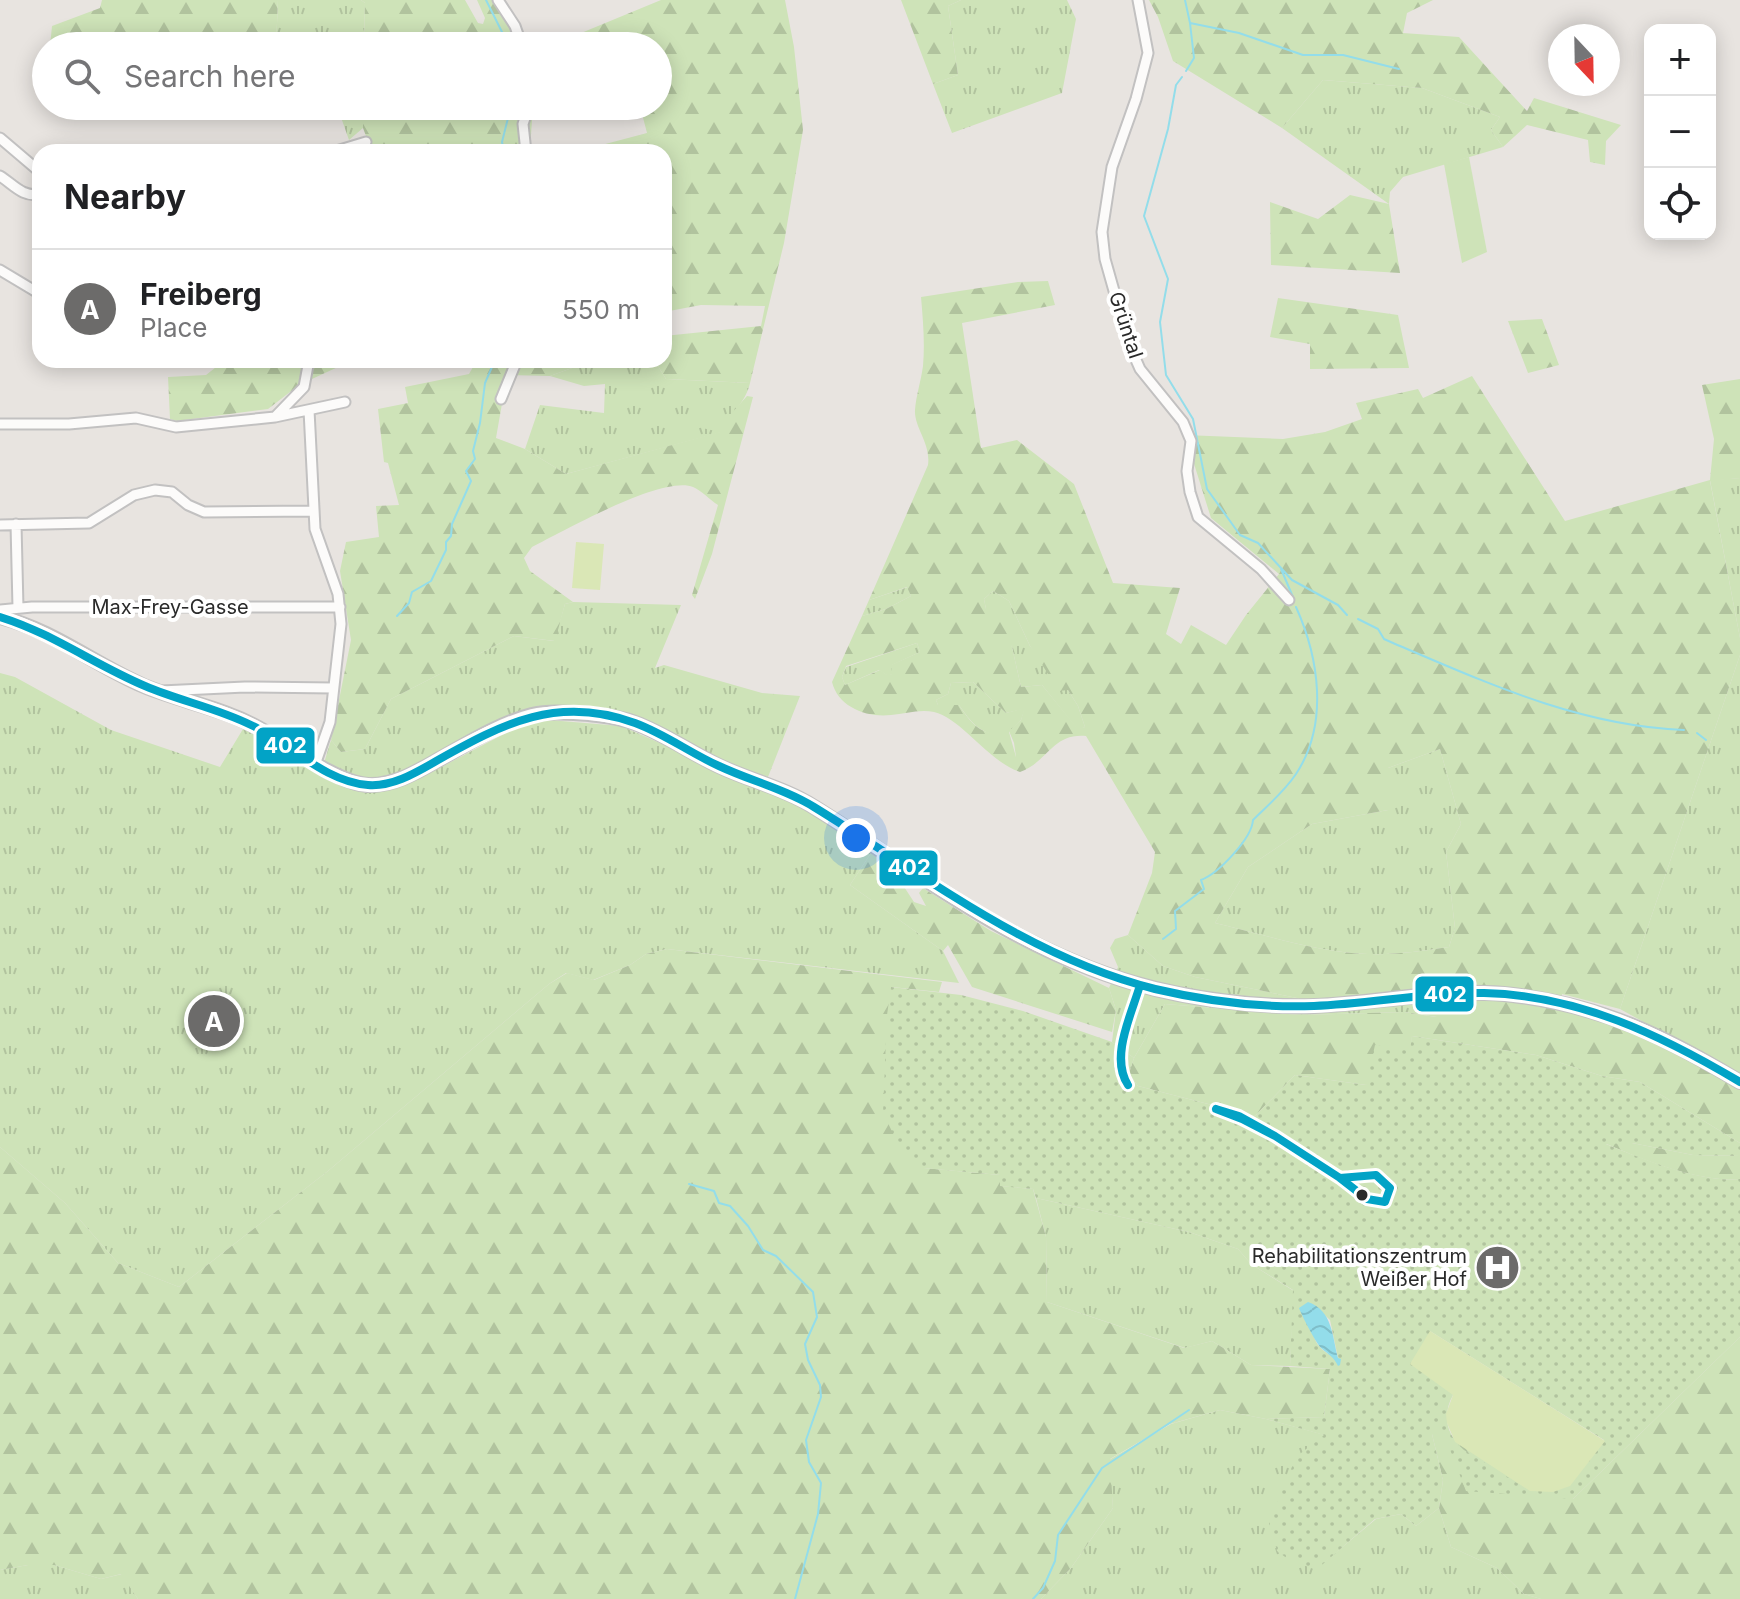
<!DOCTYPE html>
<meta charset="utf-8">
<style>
body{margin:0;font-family:Inter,sans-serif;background:#f2f2f2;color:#202124}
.controls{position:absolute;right:24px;top:24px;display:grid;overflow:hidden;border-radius:16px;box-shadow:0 4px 20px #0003}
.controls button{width:72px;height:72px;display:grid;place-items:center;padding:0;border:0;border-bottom:2px solid #e0e0e0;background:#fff;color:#202124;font:40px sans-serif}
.compass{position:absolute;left:1548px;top:24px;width:72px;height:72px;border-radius:50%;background:#fff;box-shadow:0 4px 20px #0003;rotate:158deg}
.you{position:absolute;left:856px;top:838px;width:28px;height:28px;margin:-20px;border:6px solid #fff;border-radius:50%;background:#1a73e8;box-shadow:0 0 0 12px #1a73e833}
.badge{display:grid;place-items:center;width:52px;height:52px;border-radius:50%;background:#6c6b6a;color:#fff;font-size:26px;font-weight:700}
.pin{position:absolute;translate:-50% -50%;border:4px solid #fff;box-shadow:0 2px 8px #0006}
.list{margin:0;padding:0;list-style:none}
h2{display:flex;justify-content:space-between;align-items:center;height:104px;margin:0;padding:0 32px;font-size:34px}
h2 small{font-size:26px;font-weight:400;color:#757577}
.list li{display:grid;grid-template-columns:52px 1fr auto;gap:24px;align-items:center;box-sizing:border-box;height:120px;padding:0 32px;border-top:2px solid #e0e0e0}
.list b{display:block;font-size:30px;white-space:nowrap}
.list p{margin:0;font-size:26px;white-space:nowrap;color:#757577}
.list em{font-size:26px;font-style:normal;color:#757577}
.icon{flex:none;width:44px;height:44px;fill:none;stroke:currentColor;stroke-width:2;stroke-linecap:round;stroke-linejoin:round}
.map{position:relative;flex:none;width:1740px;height:1599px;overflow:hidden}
.search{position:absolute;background:#fff;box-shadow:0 4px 20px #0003;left:32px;top:32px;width:640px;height:88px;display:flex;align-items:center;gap:20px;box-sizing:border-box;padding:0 28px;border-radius:44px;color:#757577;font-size:30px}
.panel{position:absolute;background:#fff;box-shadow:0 4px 20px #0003;left:32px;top:144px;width:640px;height:224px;border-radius:24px}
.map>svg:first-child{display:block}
</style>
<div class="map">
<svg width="1740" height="1599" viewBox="0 0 1740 1599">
<defs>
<pattern id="grass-tufts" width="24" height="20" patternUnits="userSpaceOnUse" patternTransform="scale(2)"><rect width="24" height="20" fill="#cee3b8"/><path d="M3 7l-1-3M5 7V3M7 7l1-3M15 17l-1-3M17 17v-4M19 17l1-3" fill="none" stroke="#b1c39e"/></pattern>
<pattern id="forest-firs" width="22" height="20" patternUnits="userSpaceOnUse" patternTransform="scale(2)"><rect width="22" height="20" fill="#cee3b8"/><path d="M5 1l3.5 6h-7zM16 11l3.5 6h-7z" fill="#b1c39e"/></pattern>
<pattern id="park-dots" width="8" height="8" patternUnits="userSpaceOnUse" patternTransform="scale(2)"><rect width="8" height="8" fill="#cee3b8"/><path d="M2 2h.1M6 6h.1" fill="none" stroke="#b1c39e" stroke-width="1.8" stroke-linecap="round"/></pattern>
<pattern id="water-waves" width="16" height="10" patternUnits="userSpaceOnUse" patternTransform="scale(2)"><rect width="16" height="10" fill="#93ddea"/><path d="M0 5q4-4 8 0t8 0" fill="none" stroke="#7fbec9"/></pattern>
</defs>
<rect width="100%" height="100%" fill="#e8e4e0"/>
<!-- grass -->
<path fill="url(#grass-tufts)" d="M278,0H361L365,3L364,46H276Z
M961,0H1067L1076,19L1062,93L952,133L933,84L958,75L948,6Z
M1323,80L1422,88L1500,117L1491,130L1503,147L1403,177L1390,192L1389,204L1282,128Z
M337,106H363V128L349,140Z
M594,360L658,366L666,379L750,383C746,402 730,414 722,432L566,474L525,449L540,405L604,413L605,384L584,386L550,376Z
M1740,478V638L1710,480Z
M908,587L911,596L886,609L862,616L869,600Z
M993,591L1009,601L1030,646L1068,690L1078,706L1085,727L1078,730L1042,685L1021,687L1012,647L986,609L984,599Z
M573,602L681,605L655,668L664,665L762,693L800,696L768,777L743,771L612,713L613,709C589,710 540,706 521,711C479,724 403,789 364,781C351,778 336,769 324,763L331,740L341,752L365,749L391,699L514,636L554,641L565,604Z
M917,643L920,652L892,665V674L888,676L879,670L845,685L842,677L846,667Z
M1740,655V1075L1620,1009Z
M0,673L15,677L111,730L220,767L243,729L365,793L398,786L430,773L519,726L549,720L621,726L802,805L871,853L850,885L943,951L959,983L667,949L646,954L630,965L593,980L566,973L549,984L328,1171L179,1287L118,1263L65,1203L0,1147Z
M973,682L1006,713L1025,708L1021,720L1009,732L1016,757L1011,758L993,734C977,731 968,718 959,705H938L936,700L948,694L951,683Z
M1440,749L1461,824L1446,852L1455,928L1449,947C1422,951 1395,955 1368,954C1320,953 1262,934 1215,923L1248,867L1312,824L1388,810V768Z
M1128,935L1163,966L1195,977L1297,998L1322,1009L1427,999H1475L1448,1007L1437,1017L1404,1012L1301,1015L1165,1004L1134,1058L1112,1042L1116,1010L1109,988L1118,967L1110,948L1115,939Z
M1036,1198L1189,1232L1238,1249L1251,1264L1294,1291L1290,1366L1251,1365L1212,1341L1185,1348L1047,1302L1046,1237Z
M1220,1410L1266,1419L1325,1435L1316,1569L1376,1519L1401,1514L1416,1526L1439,1508L1451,1547L1497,1568L1524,1594L1541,1599H1041L1071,1568L1113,1508L1109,1460L1171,1424Z
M28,1565H54L101,1579L122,1574L138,1599H0V1570Z"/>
<!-- forest -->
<path fill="url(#forest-firs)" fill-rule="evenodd" d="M102,0H278L276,46H219L221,41H214V46H50L52,26L100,8Z
M361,0H465L478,23L483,24L485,18L477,0H499L524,46H364L365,3Z
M661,0H785L794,47L803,130L784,243L750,383L666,379L658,366L597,360H664V336L761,326L765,306L701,305L664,312V152H575L647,133L640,106H658V46H570L569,38Z
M901,0H961L948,6L958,75L933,84Z
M1149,0H1433L1407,13L1403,33L1459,37L1527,111L1534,98L1621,125L1606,141L1605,165L1590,162L1588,140L1527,125L1503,147L1491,130L1500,117L1422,88L1323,80L1282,128L1173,61L1158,17Z
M363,106H533L530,149L545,152H476L474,146L388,149L387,152H372L363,128Z
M1350,195L1389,204L1400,273L1271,265L1270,202L1318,219Z
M1048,281L1055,305L962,323L981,448L1017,440L1074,484L1113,583L1180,588L1166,634L1181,644L1191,625L1226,645L1246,615L1279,574L1211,518L1185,435L1283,439L1325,432L1362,419L1356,403L1418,389L1423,398L1472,376L1565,521L1710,480L1714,439L1702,385L1740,379V478L1710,481L1740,638V655L1620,1009L1562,994L1560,1006L1611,1020L1711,1069L1740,1088V1143L1640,1082L1602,1076L1536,1055L1412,1036L1411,1051L1366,1085L1295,1075L1255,1116L1138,1086L1129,1073L1134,1058L1165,1004L1301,1015L1404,1012L1436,1017L1447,1007L1472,1000L1427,999L1322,1009L1297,998L1195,977L1163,966L1128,935L1152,873L1155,852L1086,736C1052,733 1048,762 1020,772C989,762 961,718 934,712C919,709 905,714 891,715C867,718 838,707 832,682L862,616L886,609L911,596L907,587L869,600L928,465C931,443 914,428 915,410C916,396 921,381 923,366C925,343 923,320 921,297L1018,282ZM993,591L1009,601L1030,646L1059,691L1068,690L1078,706L1085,727L1078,729L1042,685L1021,687L1012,647L998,610L986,609L984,599ZM917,643L920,652L891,665L892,674L887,675L880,670L845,685L842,677L846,666ZM973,682L1006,713L1024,709L1021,720L1009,731L1014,743L1016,757H1011L1010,745L999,733C979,735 969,720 959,705H938L936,700L948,694L951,683ZM1440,749L1461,824L1446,852L1455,928L1449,947C1422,951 1395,955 1368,954C1320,953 1262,934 1215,923L1248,867L1312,824L1388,810V768Z
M1278,298L1398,315L1409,368L1310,369V344L1270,337Z
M1542,319L1559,365L1528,373L1508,321Z
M225,360H353L299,385L268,409L177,421L170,419L168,377L206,375Z
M477,360H594L550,376L507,375L496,438L525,449L566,474L720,432L702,428L705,421L730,415L747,396L753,397L712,554L695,599L692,595L718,505C710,500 701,490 693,487C662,475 562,532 532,547L524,558L530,571L573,602L565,604L555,641L514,636L391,699L365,749L341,752L331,740L351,640L340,571L346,542L379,537L376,506L399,505L388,463L384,462L378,409L408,403L405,387L469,374Z
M871,853L893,870L914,902L926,906L919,893L923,888L991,931L1109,988L1116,1010L1112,1032L972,987L948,945L943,951L850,885Z
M667,949L942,982L939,992L892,987L924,1168L1000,1175L1001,1186L1033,1189L1046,1237L1047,1302L1184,1348L1212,1341L1251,1365L1330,1369L1324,1417L1266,1419L1220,1410L1170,1424L1110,1459L1113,1508L1071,1568L1041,1599H138L121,1574L101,1579L54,1565H28L0,1570V1147L65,1203L118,1263L179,1287L328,1171L549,984L567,973L594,980L630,965L646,954Z
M1604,1143H1632L1693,1155L1740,1156V1179C1699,1183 1641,1159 1604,1143Z
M1740,1337V1599H1541L1524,1594L1497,1568L1451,1547L1439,1508L1443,1480L1432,1434L1444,1433L1573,1499Z"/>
<!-- park -->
<path fill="url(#park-dots)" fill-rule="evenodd" d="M891,987L961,995L1023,1011L1112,1042L1134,1058L1129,1073L1138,1086L1255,1116L1295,1075L1366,1085L1375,1045L1410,1051L1412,1036L1536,1055L1602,1076L1640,1082L1740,1143V1156L1693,1155L1632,1143L1606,1144C1643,1159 1700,1183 1740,1179V1337L1573,1499L1466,1491L1444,1434H1432L1443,1480L1439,1508L1416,1526L1401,1514L1375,1519L1316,1570L1288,1559L1277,1551L1269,1523L1296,1457L1324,1435L1266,1419L1324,1417L1330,1369L1290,1366L1293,1290L1251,1264L1238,1249L1189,1232L1036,1198L1033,1189L1000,1186V1175L923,1168L905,1158L883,1113L887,1015ZM1314,1305L1330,1320L1338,1358C1311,1349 1310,1330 1314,1305ZM1430,1331L1604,1440V1441L1530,1491L1464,1450C1446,1435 1442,1415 1453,1395Z"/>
<!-- garden -->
<path fill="#cee3b8" d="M1469,157L1487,252L1462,263L1444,164Z"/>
<!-- pitch -->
<path fill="#dae7b6" d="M576,542L604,544L600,590L572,588Z
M1430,1331L1605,1441L1570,1486L1553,1492L1530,1491L1455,1442L1447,1423L1446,1414L1453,1395L1410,1364Z"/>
<!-- water -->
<path fill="url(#water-waves)" d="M1308,1302C1333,1311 1332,1336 1338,1358L1341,1359L1340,1365L1338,1366C1334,1357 1329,1355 1321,1348C1316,1343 1301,1314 1299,1308Z"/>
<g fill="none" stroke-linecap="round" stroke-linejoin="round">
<!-- stream -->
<path stroke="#93ddea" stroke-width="2" d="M486,0L509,46
M1185,0L1190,23L1239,33L1303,55H1343L1399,69
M1186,71L1194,58L1190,23
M1182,77L1176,85L1168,129L1144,216L1168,279L1160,322L1166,375L1193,419L1207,489L1240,535L1258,543L1292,580L1338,605L1347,615
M504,152L502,142L511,106
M1281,569L1293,597
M397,616L409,603L412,592L431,581L446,550V542L451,536L452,524L471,481L466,471L475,459L473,451L480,423L485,383L495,360
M1358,619L1378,629L1384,639L1393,643C1487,683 1580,726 1684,730
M1697,733L1706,740
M1163,939L1176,929L1175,911L1204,889L1201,880C1219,873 1252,838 1253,820C1268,805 1284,792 1296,774C1329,724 1319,658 1296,607
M689,1184L714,1191L719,1203L730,1206L748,1226L763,1250L776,1256L813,1292L817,1317L805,1344L808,1360L820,1385L821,1397L806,1440L809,1462L821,1483L818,1514L795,1599
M1033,1599L1043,1588L1055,1561L1058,1535L1102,1468L1189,1410"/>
<defs>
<path id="minor" d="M498,0L515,26L522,46
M1138,0L1148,53L1136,99L1112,167L1102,232L1105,259L1129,344L1140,369L1183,422L1191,441L1187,471L1190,492L1198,517L1261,569L1289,600
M0,138L40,172
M333,152L366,142
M526,152L523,124L529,106
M0,176C13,184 23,198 40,194
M0,270L40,294
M501,399L517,360
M309,410L315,529L338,594L341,624L330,722L316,762
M275,417L304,387L309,360
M0,424H69L136,418L176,427L275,417L345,402
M16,524L18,608
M0,525L89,523L134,495L155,490L172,492L188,505L204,512L314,511
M0,610L32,607H340
M161,691L245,687L333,688"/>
<path id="tertiary" d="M0,617C53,630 95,665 144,686C183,702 223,708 260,729C288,745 336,783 368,785C393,786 417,772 438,760C467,744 500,723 532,715C551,711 570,713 589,714C604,716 620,717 635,723C665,734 691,753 719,766C751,781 784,788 814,807C922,875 1012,948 1137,984C1188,999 1261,1008 1315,1006C1381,1003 1446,987 1513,995C1603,1006 1664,1036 1740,1082"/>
</defs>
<!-- minor casing -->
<use href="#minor" stroke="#c2c1c1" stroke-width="13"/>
<!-- tertiary casing -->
<use href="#tertiary" stroke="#c2c1c1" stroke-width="16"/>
<!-- minor -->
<use href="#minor" stroke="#fcfbfa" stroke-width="9"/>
<!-- tertiary -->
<use href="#tertiary" stroke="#fcfbfa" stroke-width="12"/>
<defs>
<path id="bus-1" d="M0,617C52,633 95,665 145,686C180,701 217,708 251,725C289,743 325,782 368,785C393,787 417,772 438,760C504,723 558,695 635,723C665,734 690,753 719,766C751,781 785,789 814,807C925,875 1027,957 1155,989C1206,1001 1261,1008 1314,1006C1371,1004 1427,992 1484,993C1578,995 1661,1035 1740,1082
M1140,985C1132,1014 1110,1056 1128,1085C1109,1058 1132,1013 1140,985Z
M1216,1109L1239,1116L1275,1136
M1216,1109L1242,1119L1275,1136
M1275,1136L1340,1178
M1275,1136L1340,1178
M1376,1175L1390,1188L1385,1202L1367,1199L1340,1178Z"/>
</defs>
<!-- bus-1 casing -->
<use href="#bus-1" stroke="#fff" stroke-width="14"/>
<!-- bus-1 -->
<use href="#bus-1" stroke="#02a3c6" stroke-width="8"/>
</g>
<!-- icons -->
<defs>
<symbol id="hospital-disc" viewBox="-11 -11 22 22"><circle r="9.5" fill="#6c6b6a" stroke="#fff"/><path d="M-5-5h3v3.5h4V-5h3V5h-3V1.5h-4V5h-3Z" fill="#fff"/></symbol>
</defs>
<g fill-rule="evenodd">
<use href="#hospital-disc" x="1472" y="1242" width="51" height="51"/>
</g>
<!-- markers -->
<circle fill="#2a2a2a" stroke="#fff" stroke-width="3" cx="1362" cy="1195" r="7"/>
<g text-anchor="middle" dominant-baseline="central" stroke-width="8" stroke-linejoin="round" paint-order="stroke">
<!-- street labels -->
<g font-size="20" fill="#2a2a2a" stroke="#fff">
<text transform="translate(1126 325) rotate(72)">Grüntal</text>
<text x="170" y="607">Max-Frey-Gasse</text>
</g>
<!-- poi labels -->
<g font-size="20" fill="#2a2a2a" stroke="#fff" text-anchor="end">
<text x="1467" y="1256">Rehabilitationszentrum<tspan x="1467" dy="23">Weißer Hof</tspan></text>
</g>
</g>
<g stroke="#fff" stroke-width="3">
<rect x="255" y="726" width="61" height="39" rx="8" fill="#02a3c6"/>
<rect x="878" y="849" width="61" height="38" rx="8" fill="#02a3c6"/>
<rect x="1414" y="975" width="61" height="38" rx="8" fill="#02a3c6"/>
</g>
<g font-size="22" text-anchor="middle" font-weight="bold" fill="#fff">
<text x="285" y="753">402</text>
<text x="909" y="875">402</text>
<text x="1445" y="1002">402</text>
</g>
</svg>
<div class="controls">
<button>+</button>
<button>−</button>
<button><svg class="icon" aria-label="locate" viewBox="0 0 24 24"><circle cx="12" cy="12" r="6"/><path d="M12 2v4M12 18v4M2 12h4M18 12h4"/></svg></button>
</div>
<svg class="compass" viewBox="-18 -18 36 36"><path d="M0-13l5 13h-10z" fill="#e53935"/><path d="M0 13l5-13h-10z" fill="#757577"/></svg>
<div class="you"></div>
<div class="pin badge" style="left:214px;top:1021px">A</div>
<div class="search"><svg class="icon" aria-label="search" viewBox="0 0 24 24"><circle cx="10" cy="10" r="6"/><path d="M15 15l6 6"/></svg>Search here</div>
<section class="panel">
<h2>Nearby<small></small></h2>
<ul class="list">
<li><span class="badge">A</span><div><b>Freiberg</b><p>Place</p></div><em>550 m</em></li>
</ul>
</section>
</div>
